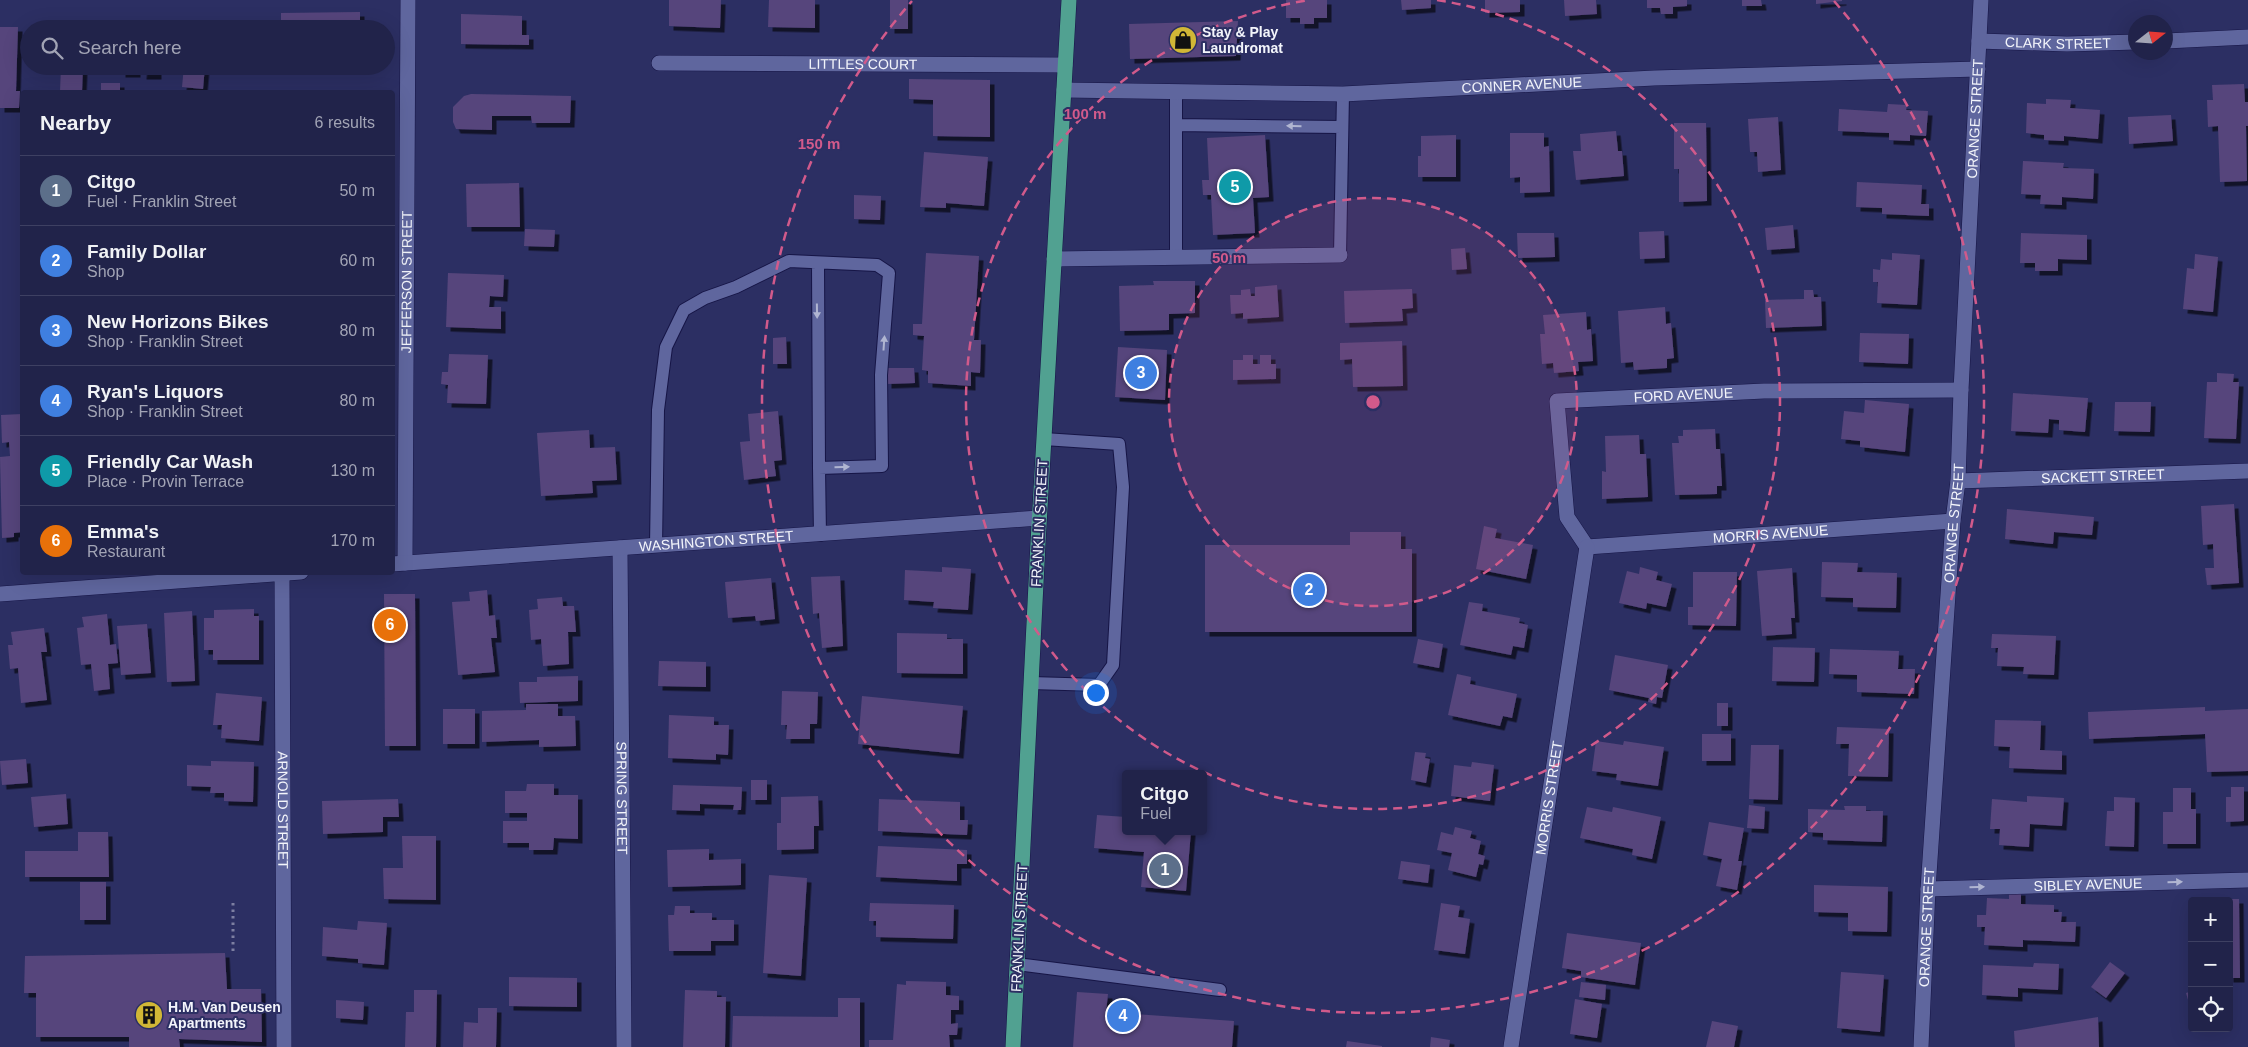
<!DOCTYPE html>
<meta charset="utf-8">
<style>
body{margin:0;font-family:Arial,sans-serif;background:#2d2f54;color:#f1f3f6}
.controls{position:absolute;right:15px;bottom:15px;display:grid;overflow:hidden;border-radius:5px;box-shadow:0 5px 20px #0002}
.controls button{width:45px;height:45px;display:grid;place-items:center;padding:0;border:0;border-bottom:1px solid #3e4062;background:#21234a;color:#f1f3f6;font:25px sans-serif}
.compass{position:absolute;left:2128px;top:15px;width:45px;height:45px;border-radius:50%;background:#21234a;box-shadow:0 5px 20px #0002;rotate:73deg}
.you{position:absolute;left:1095px;top:692px;width:18px;height:18px;margin:-12px;border:4px solid #fff;border-radius:50%;background:#1a73e8;box-shadow:0 0 0 8px #1a73e833}
.badge{display:grid;place-items:center;width:32px;height:32px;border-radius:50%;background:#d1b736;color:#fff;font-size:16px;font-weight:700}
.pin{position:absolute;translate:-50% -50%;border:2px solid #fff;box-shadow:0 1px 5px #0006}
.popup{position:absolute;left:1122px;top:770px;width:85px;height:65px;box-sizing:border-box;display:grid;place-content:center;border-radius:5px;background:#21234a;filter:drop-shadow(0 1px 4px #0005);font-size:16px;white-space:nowrap;color:#a2a4b5}
.popup b{font-size:19px;color:#f1f3f6}
.popup::after{content:'';position:absolute;left:50%;top:100%;margin-left:-10px;border:10px solid transparent;border-top-color:#21234a}
.list{margin:0;padding:0;list-style:none}
h2{display:flex;justify-content:space-between;align-items:center;height:65px;margin:0;padding:0 20px;font-size:21px}
h2 small{font-size:16px;font-weight:400;color:#a2a4b5}
.list li{display:grid;grid-template-columns:32px 1fr auto;gap:15px;align-items:center;box-sizing:border-box;height:70px;padding:0 20px;border-top:1px solid #3e4062}
.list b{display:block;font-size:19px;white-space:nowrap}
.list p{margin:0;font-size:16px;white-space:nowrap;color:#a2a4b5}
.list em{font-size:16px;font-style:normal;color:#a2a4b5}
.icon{flex:none;width:28px;height:28px;fill:none;stroke:currentColor;stroke-width:2;stroke-linecap:round;stroke-linejoin:round}
.map{position:relative;flex:none;width:2248px;height:1047px;overflow:hidden}
.search{position:absolute;background:#21234a;box-shadow:0 5px 20px #0002;left:20px;top:20px;width:375px;height:55px;display:flex;align-items:center;gap:12px;box-sizing:border-box;padding:0 18px;border-radius:28px;color:#a2a4b5;font-size:19px}
.panel{position:absolute;background:#21234a;box-shadow:0 5px 20px #0002;left:20px;top:90px;width:375px;height:485px;border-radius:5px}
.map>svg:first-child{display:block}
</style>
<div class="map">
<svg width="2248" height="1047" viewBox="0 0 2248 1047">
<defs>
<filter id="shadow"><feDropShadow dx="4.5" dy="4.5" stdDeviation="0" flood-color="#0009"/></filter>
</defs>
<rect width="100%" height="100%" fill="#2c2f63"/>
<!-- building -->
<path fill="#56457b" filter="url(#shadow)" d="M669,0H721L720,28L669,26Z
M769,0H815V28L768,27Z
M890,0H908V29H890Z
M1286,0H1327V18H1314V24H1300V18H1286Z
M1401,0H1431V8L1402,10Z
M1485,0H1520V12L1485,13Z
M1564,0H1596L1597,14L1565,16Z
M1647,0H1687V6L1673,7V14H1661L1660,8H1647Z
M1742,0H1761L1762,6H1742Z
M1816,0H1842V1L1816,4Z
M360,12V29H281V13Z
M461,14L522,16V35H529V45L461,44Z
M1238,21L1236,56L1130,59L1129,24Z
M59,26L83,27V29H59Z
M113,26H166V29H113Z
M0,27H18L16,91H20L19,108H0Z
M61,66H83L82,92H60Z
M121,66H136V73H121Z
M143,66H157V75H142Z
M184,66H205L203,89L182,87Z
M909,79L990,80V137L933,136V100L909,99Z
M101,83H120V92H101Z
M2244,84L2245,102H2248V126H2246L2247,181L2220,182L2218,126L2208,127L2207,100H2213L2212,85Z
M147,90L171,91V92H147Z
M471,94L571,96L570,123H532L531,116H492V130L456,129L453,122V107L464,96Z
M2046,99L2071,100L2070,108L2100,110L2098,139L2064,136V141L2044,140V135L2026,133L2027,103L2046,104Z
M1888,104L1907,105L1906,110L1928,111L1926,136L1910,135V141L1889,140V133L1838,131L1839,109L1887,112Z
M2171,115L2173,141L2129,144L2128,117Z
M1778,117L1781,170L1758,172L1757,152H1750L1748,119Z
M1674,123H1706L1707,201L1679,202V169H1674Z
M1616,131L1618,151H1622L1624,176L1576,180L1573,151H1581L1580,134Z
M1510,133H1544V147L1549,146L1550,192L1520,193V177L1510,178Z
M1265,135L1269,197L1253,198L1255,233L1213,235L1211,195H1203L1202,180H1209L1207,138Z
M1456,135V177H1418V156H1421V136Z
M924,152L988,157L984,206L946,203V208L920,207Z
M2023,161L2064,163L2063,168L2094,169L2093,199L2062,197V205L2040,204L2041,195L2021,194Z
M1857,182L1922,185L1921,204H1929V216L1882,214V208L1856,207Z
M519,183L520,227H467L466,184Z
M854,195L881,196L880,220L854,219Z
M1793,225L1795,248L1767,250L1765,228Z
M525,229L555,230L554,247L524,246Z
M1664,231L1665,258L1640,259L1639,232Z
M1517,233H1554L1555,257L1518,258Z
M2021,233L2087,235V260L2058,259V271H2035V263H2020Z
M1465,248L1467,269L1452,270L1451,249Z
M926,253L979,256L974,340H981L980,373L971,372V386L928,383V371L922,370L924,336L913,335V324H922Z
M1892,253L1920,255L1917,305L1877,303L1878,282H1873V269L1880,270L1881,259L1892,260Z
M2195,254L2218,257L2213,312L2183,309L2187,268L2194,269Z
M448,273L504,275L503,297L490,296L489,307H501V329L446,327Z
M1153,281H1195V313L1169,314V330L1120,331L1119,286L1154,285Z
M1277,285L1279,317L1243,319V313L1231,314L1230,295H1241V290L1250,289L1251,296H1255V287Z
M1412,289L1413,308L1402,309L1403,321L1345,323L1344,291Z
M1804,290H1813L1814,297H1821L1822,326L1766,328L1765,300L1804,299Z
M1665,307L1666,324L1671,323L1674,358L1667,359V368L1634,370L1633,362L1621,363L1618,311Z
M1586,312L1587,330L1591,329L1593,361L1578,362L1579,371L1554,373L1553,363L1542,364L1540,334H1545L1543,315Z
M1860,333L1909,334L1908,364L1859,362Z
M786,337L787,364H773V338Z
M1402,341L1403,386L1353,387L1352,359L1340,360V343Z
M1118,347L1167,350L1165,400L1115,397Z
M449,354L488,355L486,404L447,403L448,385L441,384L442,372H448Z
M1243,355H1253V364H1260V355H1271V364H1276V379L1233,380V360H1243Z
M887,368H914L915,383L887,384Z
M2217,373L2234,374L2233,382H2239L2236,439L2204,438L2207,382H2217Z
M2013,393L2088,398L2085,432L2059,430V420L2049,419L2048,433L2011,431Z
M1865,400L1909,404L1905,452L1860,447V441L1841,439L1844,411L1864,413Z
M2115,402H2151L2150,432L2114,431Z
M778,411L782,460L774,461L776,476L744,480L740,442L750,441L748,414Z
M22,414V532L14,533V537L2,538L0,457L10,456L9,442L2,443L1,415Z
M1715,429L1716,449H1720L1722,486H1717V494L1675,495L1672,443H1679L1678,436H1683V430Z
M589,430L590,448L615,447L617,480L592,481L593,493L541,496L537,433Z
M1639,435L1640,454H1646L1648,497L1602,499V471L1606,472L1605,436Z
M2234,504L2239,583L2207,585L2205,568H2214L2213,544L2203,545L2201,506Z
M2007,509L2094,517L2092,535L2054,532L2053,544L2005,539Z
M1484,526L1497,529L1495,538L1533,545L1526,579L1476,569Z
M1350,532H1401V549H1412V632H1205V545H1350Z
M1822,562L1858,563L1857,572L1897,573L1896,608L1853,607V598L1821,597Z
M942,567L971,569L968,610L933,608L934,602L904,600L905,570L942,572Z
M1640,567L1658,572L1656,580L1672,584L1666,607L1647,603L1646,609L1619,603L1627,571L1639,574Z
M1792,568L1795,618H1791L1792,634L1762,636L1757,571Z
M1693,572H1737L1736,626L1688,625V607H1693Z
M840,576L843,646L822,648L819,613L813,614L811,577Z
M771,578L775,619L756,621L755,616L728,618L725,582Z
M487,590L489,616L495,615L497,638H491L495,672L458,675L452,602L470,601L469,592Z
M384,594H415L416,746H385Z
M562,597L563,606H574L576,632H568L569,664L543,666L541,639L531,640L529,610L538,609L537,599Z
M1469,602L1483,604L1482,611L1520,618L1519,623L1528,625L1524,648L1513,646L1511,655L1460,645Z
M254,609V616H259V660H213V650H204V618H214V610Z
M192,611L195,681L167,682L164,613Z
M107,614L110,645L116,644L118,663L108,664L110,689L94,691L91,664L81,665L77,628L84,627L82,617Z
M147,624L151,673L121,675L117,626Z
M44,628L47,652H41L47,700L21,703L18,668L10,669L8,645H13L11,632Z
M897,633L947,634V639H963V674L897,673Z
M1992,634L2056,636L2054,675L2023,674L2024,667L1997,666L1998,648H1991Z
M1418,639L1443,644L1439,668L1413,663Z
M1773,647L1815,648L1814,682L1772,681Z
M1830,649L1899,651L1898,669H1915L1914,694L1857,692V675L1829,674Z
M1615,655L1668,665L1662,698L1657,697L1656,704L1648,702L1649,698L1609,690Z
M659,661L706,662V687L658,686Z
M1457,674L1471,677L1470,684L1517,694L1512,718L1503,716L1500,726L1448,715Z
M578,676V701L520,703L519,682H537V677Z
M782,691L818,692L817,724H810V739H786L787,725H781Z
M216,693L262,697L259,741L221,738L222,725H213Z
M862,696L963,706L959,754L858,744Z
M1717,703H1728V726H1717Z
M526,704H558V716H575L576,746L539,747V740L482,742V711L526,710Z
M2205,707V711L2248,709V771L2207,772L2205,734L2089,739L2088,712Z
M443,709H475V744H443Z
M669,715L714,717V725H729L728,755L716,754V760L668,758Z
M1995,720L2041,721L2040,750L2062,751V770L2009,768L2010,747L1994,746Z
M1837,727L1889,729L1888,777L1848,776L1849,744H1836Z
M1702,734H1731V761H1702Z
M1596,741L1623,745L1624,741L1664,747L1658,786L1616,780L1617,774L1592,771Z
M1751,745H1779L1778,800L1749,799Z
M1415,752L1426,753L1425,758L1430,759L1426,783L1411,780Z
M26,759L28,783L2,785L0,761Z
M211,761L254,762L253,802L224,801V793H210L211,787L187,786V765L211,766Z
M1472,762L1494,765L1490,801L1451,796L1454,765L1471,767Z
M751,780H767V800H751Z
M527,784H554V795H578V839L554,838L553,850H529V843H503V821H527V813H505V791H526Z
M673,785L742,787L741,810H733L734,805L700,804V811L672,810Z
M2231,787H2244V821L2226,822V797H2231Z
M2173,788H2191V809H2196V844H2163V812H2173Z
M66,794L68,824L34,827L31,797Z
M818,796L819,826H814V849L777,850V823H781V797Z
M2027,796L2064,798L2062,826L2030,824L2029,847L1999,845L2000,829H1990L1992,799L2027,802Z
M2114,797L2135,798L2134,847L2105,846L2107,811H2114Z
M398,799L399,817H383V832L323,834L322,801Z
M879,799L960,802V820H968L967,835L878,831Z
M1749,805L1765,807L1764,829L1747,828Z
M1844,806H1866V811H1883L1882,842L1823,840V833L1808,832V809L1845,810Z
M1587,807L1612,812L1613,807L1661,817L1652,859L1632,855L1633,849L1580,838Z
M1097,815L1126,817V831H1191L1186,891L1141,887L1144,852L1094,848Z
M1709,822L1744,828L1738,861H1742L1737,890L1716,886L1722,859L1703,855Z
M1455,827L1472,831L1470,838L1481,841L1478,854L1485,856L1483,865L1479,864L1476,877L1448,870L1452,853L1437,850L1441,832L1453,835Z
M78,832H108L109,877H25V851H78Z
M402,836H436V900L384,899L383,868H403Z
M878,846L967,850V864H957V881L876,877Z
M709,849V860L741,859V885L668,887L667,850Z
M1401,861L1430,865L1428,883L1398,879Z
M769,875L807,878L801,976L763,973Z
M80,882H106V920H80Z
M1814,885L1888,887L1887,932L1848,931V913L1814,912Z
M2009,891H2021V904L2054,905V912H2062L2061,922H2076L2075,942L2023,940V947L1984,945L1985,927H1977V915H1986L1987,898L2009,899Z
M2203,899H2239L2240,978H2229V901H2203Z
M870,903L954,905L953,939L876,937V921H869Z
M1441,903L1460,906L1458,917L1470,919L1465,954L1434,950Z
M675,906H690V913H712V920H734V941H711V951H669L668,915H674Z
M358,921L387,923L384,965L358,963V959L322,956L323,927L357,930Z
M1567,933L1641,943L1635,985L1581,977V971L1562,968Z
M225,953L227,989H261L262,1042L179,1039L180,1047H129V1037H36V993H24L25,956Z
M2110,962L2125,973L2106,998L2091,987Z
M2034,963L2059,964L2058,990L2018,988V997L1982,995L1983,965L2033,967Z
M1841,972L1884,975L1880,1032L1837,1028Z
M509,977L577,978V1007L509,1006Z
M906,981L946,982V995L959,996V1010H951V1024L958,1023L957,1035H949L950,1047H869V1040H893L897,984L906,985Z
M1581,982L1606,985L1605,1000L1579,997Z
M414,990H437L436,1047H405L406,1012H414Z
M685,990L717,991V997H726L725,1047H683Z
M2192,991V1010H2191L2186,993Z
M1077,992L1108,994L1106,1012L1234,1021L1232,1047H1073Z
M838,998H860V1047H732L733,1016L838,1017Z
M1575,999L1602,1004L1597,1038L1570,1034Z
M336,1000L364,1002L363,1020L336,1018Z
M478,1008H497L496,1047H463L464,1022L478,1023Z
M2098,1017L2099,1047H2015L2014,1031Z
M1712,1021L1738,1026L1734,1047H1706Z
M1431,1037L1450,1040L1449,1047H1430Z
M1347,1041L1382,1046V1047H1346Z"/>
<g fill="none" stroke-linecap="round" stroke-linejoin="round">
<defs>
<path id="lane" d="M1176,91V257
M1176,125L1342,127
M1340,255L1343,94
M819,468L820,535
M656,546L658,410L666,347L684,310L705,298L736,287L789,261L877,265L889,273L881,375L882,466L819,468L818,263
M1031,683L1099,685L1113,665L1123,487L1119,444L1044,439
M1017,964L1220,990"/>
<g id="street">
<path id="s1" d="M1979,41L2067,44L2136,42"/>
<path d="M2166,41L2248,37"/>
<path id="s2" d="M659,63L1065,65"/>
<path id="s3" d="M1064,90L1343,94L1654,78L1978,69"/>
<path d="M1054,259L1340,255"/>
<path id="s4" d="M1958,481L2248,471"/>
<path id="s5" d="M1587,547L1567,517L1557,401L1764,391L1961,390"/>
<path id="s6" d="M1587,547L1953,521"/>
<path id="s7" d="M620,548L624,1047"/>
<path id="s8" d="M405,563L408,0"/>
<path id="s9" d="M1928,889L2248,880"/>
<path id="s10" d="M1511,1047L1587,547"/>
<path id="s11" d="M1921,1047L1928,889L1953,521L1958,481L1961,390L1981,0"/>
</g>
<g id="secondary">
<path id="s12" d="M392,564L1039,518"/>
<path id="s13" d="M282,574L284,1047"/>
<path d="M0,594L301,572"/>
</g>
<path id="primary" d="M1013,1047L1038,543L1069,0"/>
</defs>
<!-- lane casing -->
<use href="#lane" stroke="#161546" stroke-width="14"/>
<!-- street casing -->
<use href="#street" stroke="#161546" stroke-width="16"/>
<!-- secondary casing -->
<use href="#secondary" stroke="#161546" stroke-width="16"/>
<!-- primary casing -->
<use href="#primary" stroke="#161546" stroke-width="16"/>
<!-- path -->
<path stroke="#7d7fa1" stroke-width="3" stroke-dasharray="2.5 4" stroke-linecap="butt" d="M233,903V952"/>
<!-- lane -->
<use href="#lane" stroke="#5f669e" stroke-width="12"/>
<!-- street -->
<use href="#street" stroke="#5f669e" stroke-width="15"/>
<!-- secondary -->
<use href="#secondary" stroke="#5f669e" stroke-width="15"/>
<!-- primary -->
<use href="#primary" stroke="#51a191" stroke-width="15"/>
</g>
<!-- one-way arrows -->
<defs><path id="oneway-solid" d="M-6-.8H1V-3.2L6.5 0L1 3.2V.8H-6Z" transform="scale(1.25)"/></defs>
<g fill="#b0b5d1">
<use href="#oneway-solid" transform="translate(1294 126) rotate(-179)"/>
<use href="#oneway-solid" transform="translate(817 311) rotate(89)"/>
<use href="#oneway-solid" transform="translate(884 343) rotate(-86)"/>
<use href="#oneway-solid" transform="translate(842 467) rotate(-2)"/>
<use href="#oneway-solid" transform="translate(2175 882) rotate(-2)"/>
<use href="#oneway-solid" transform="translate(1977 887) rotate(-2)"/>
</g>
<!-- distance rings -->
<circle cx="1373" cy="402" r="204" fill="#d15a8b" fill-opacity=".12"/>
<g fill="none" stroke="#d15a8b" stroke-width="2.5" stroke-dasharray="9 6">
<circle cx="1373" cy="402" r="204"/>
<path d="M1437 0A407 407 0 1 1 1309 0"/>
<path d="M1834 1A611 611 0 1 1 912 1"/>
</g>
<!-- icons -->
<defs>
<symbol id="shop-disc" viewBox="-11 -11 22 22"><circle r="9.5" fill="#d1b736" stroke="#2c2f63"/><path d="M-5-2.5h2.3a2.7 3.5 0 0 1 5.4 0H5L5.5 6h-11ZM-1.5-2.5h3a1.5 2.3 0 0 0-3 0Z" fill="#111"/></symbol>
<symbol id="building-disc" viewBox="-11 -11 22 22"><circle r="9.5" fill="#d1b736" stroke="#2c2f63"/><path d="M-4-6H4V6H1V3H-1V6H-4ZM-2.5-4.3h1.7v1.8h-1.7ZM.8-4.3h1.7v1.8H.8ZM-2.5-1h1.7V.8h-1.7ZM.8-1h1.7V.8H.8Z" fill="#111"/></symbol>
</defs>
<g fill-rule="evenodd">
<use href="#shop-disc" x="1167" y="24" width="32" height="32"/>
<use href="#building-disc" x="133" y="999" width="32" height="32"/>
</g>
<g text-anchor="middle" dominant-baseline="central" stroke-width="4" stroke-linejoin="round" paint-order="stroke">
<!-- poi labels -->
<g font-size="14" font-weight="bold" fill="#f3f5fb" stroke="#2c2f63" text-anchor="start">
<text x="1202" y="32">Stay &amp; Play<tspan x="1202" dy="16">Laundromat</tspan></text>
<text x="168" y="1007">H.M. Van Deusen<tspan x="168" dy="16">Apartments</tspan></text>
</g>
<!-- street labels -->
<g font-size="14" fill="#f3f5fb" stroke="#2c2f63">
<text stroke="none"><textPath href="#s1" startOffset="79">CLARK STREET</textPath></text>
<text stroke="none"><textPath href="#s2" startOffset="204">LITTLES COURT</textPath></text>
<text stroke="none"><textPath href="#s3" startOffset="458">CONNER AVENUE</textPath></text>
<text stroke="none"><textPath href="#s11" startOffset="930">ORANGE STREET</textPath></text>
<text stroke="none"><textPath href="#s8" startOffset="281">JEFFERSON STREET</textPath></text>
<text stroke="none"><textPath href="#s5" startOffset="279">FORD AVENUE</textPath></text>
<text stroke="none"><textPath href="#s4" startOffset="145">SACKETT STREET</textPath></text>
<text transform="translate(1039 523) rotate(-87)">FRANKLIN STREET</text>
<text stroke="none"><textPath href="#s11" startOffset="525">ORANGE STREET</textPath></text>
<text stroke="none"><textPath href="#s6" startOffset="184">MORRIS AVENUE</textPath></text>
<text stroke="none"><textPath href="#s12" startOffset="325">WASHINGTON STREET</textPath></text>
<text stroke="none"><textPath href="#s10" startOffset="252">MORRIS STREET</textPath></text>
<text stroke="none"><textPath href="#s7" startOffset="250">SPRING STREET</textPath></text>
<text stroke="none"><textPath href="#s13" startOffset="236">ARNOLD STREET</textPath></text>
<text stroke="none"><textPath href="#s9" startOffset="160">SIBLEY AVENUE</textPath></text>
<text transform="translate(1019 928) rotate(-87)">FRANKLIN STREET</text>
<text stroke="none"><textPath href="#s11" startOffset="120">ORANGE STREET</textPath></text>
</g>
</g>
<circle cx="1373" cy="402" r="8" fill="#d15a8b" stroke="#2c2f63" stroke-width="2.5"/>
<g font-size="15" text-anchor="middle" font-weight="bold" fill="#d15a8b" stroke="#2c2f63" stroke-width="4" stroke-linejoin="round" paint-order="stroke">
<text x="1085" y="119">100 m</text>
<text x="819" y="149">150 m</text>
<text x="1229" y="263">50 m</text>
</g>
</svg>
<div class="controls">
<button>+</button>
<button>−</button>
<button><svg class="icon" aria-label="locate" viewBox="0 0 24 24"><circle cx="12" cy="12" r="6"/><path d="M12 2v4M12 18v4M2 12h4M18 12h4"/></svg></button>
</div>
<svg class="compass" viewBox="-18 -18 36 36"><path d="M0-13l5 13h-10z" fill="#e53935"/><path d="M0 13l5-13h-10z" fill="#a2a4b5"/></svg>
<div class="you"></div>
<div class="pin badge" style="left:1165px;top:870px;background:#5c6f8a">1</div>
<div class="popup"><b>Citgo</b>Fuel</div>
<div class="pin badge" style="left:1309px;top:590px;background:#3f7fe0">2</div>
<div class="pin badge" style="left:1141px;top:373px;background:#3f7fe0">3</div>
<div class="pin badge" style="left:1123px;top:1016px;background:#3f7fe0">4</div>
<div class="pin badge" style="left:1235px;top:187px;background:#0f9aa8">5</div>
<div class="pin badge" style="left:390px;top:625px;background:#e8710a">6</div>
<div class="search"><svg class="icon" aria-label="search" viewBox="0 0 24 24"><circle cx="10" cy="10" r="6"/><path d="M15 15l6 6"/></svg>Search here</div>
<section class="panel">
<h2>Nearby<small>6 results</small></h2>
<ul class="list">
<li><span class="badge" style="background:#5c6f8a">1</span><div><b>Citgo</b><p>Fuel · Franklin Street</p></div><em>50 m</em></li>
<li><span class="badge" style="background:#3f7fe0">2</span><div><b>Family Dollar</b><p>Shop</p></div><em>60 m</em></li>
<li><span class="badge" style="background:#3f7fe0">3</span><div><b>New Horizons Bikes</b><p>Shop · Franklin Street</p></div><em>80 m</em></li>
<li><span class="badge" style="background:#3f7fe0">4</span><div><b>Ryan's Liquors</b><p>Shop · Franklin Street</p></div><em>80 m</em></li>
<li><span class="badge" style="background:#0f9aa8">5</span><div><b>Friendly Car Wash</b><p>Place · Provin Terrace</p></div><em>130 m</em></li>
<li><span class="badge" style="background:#e8710a">6</span><div><b>Emma's</b><p>Restaurant</p></div><em>170 m</em></li>
</ul>
</section>
</div>
